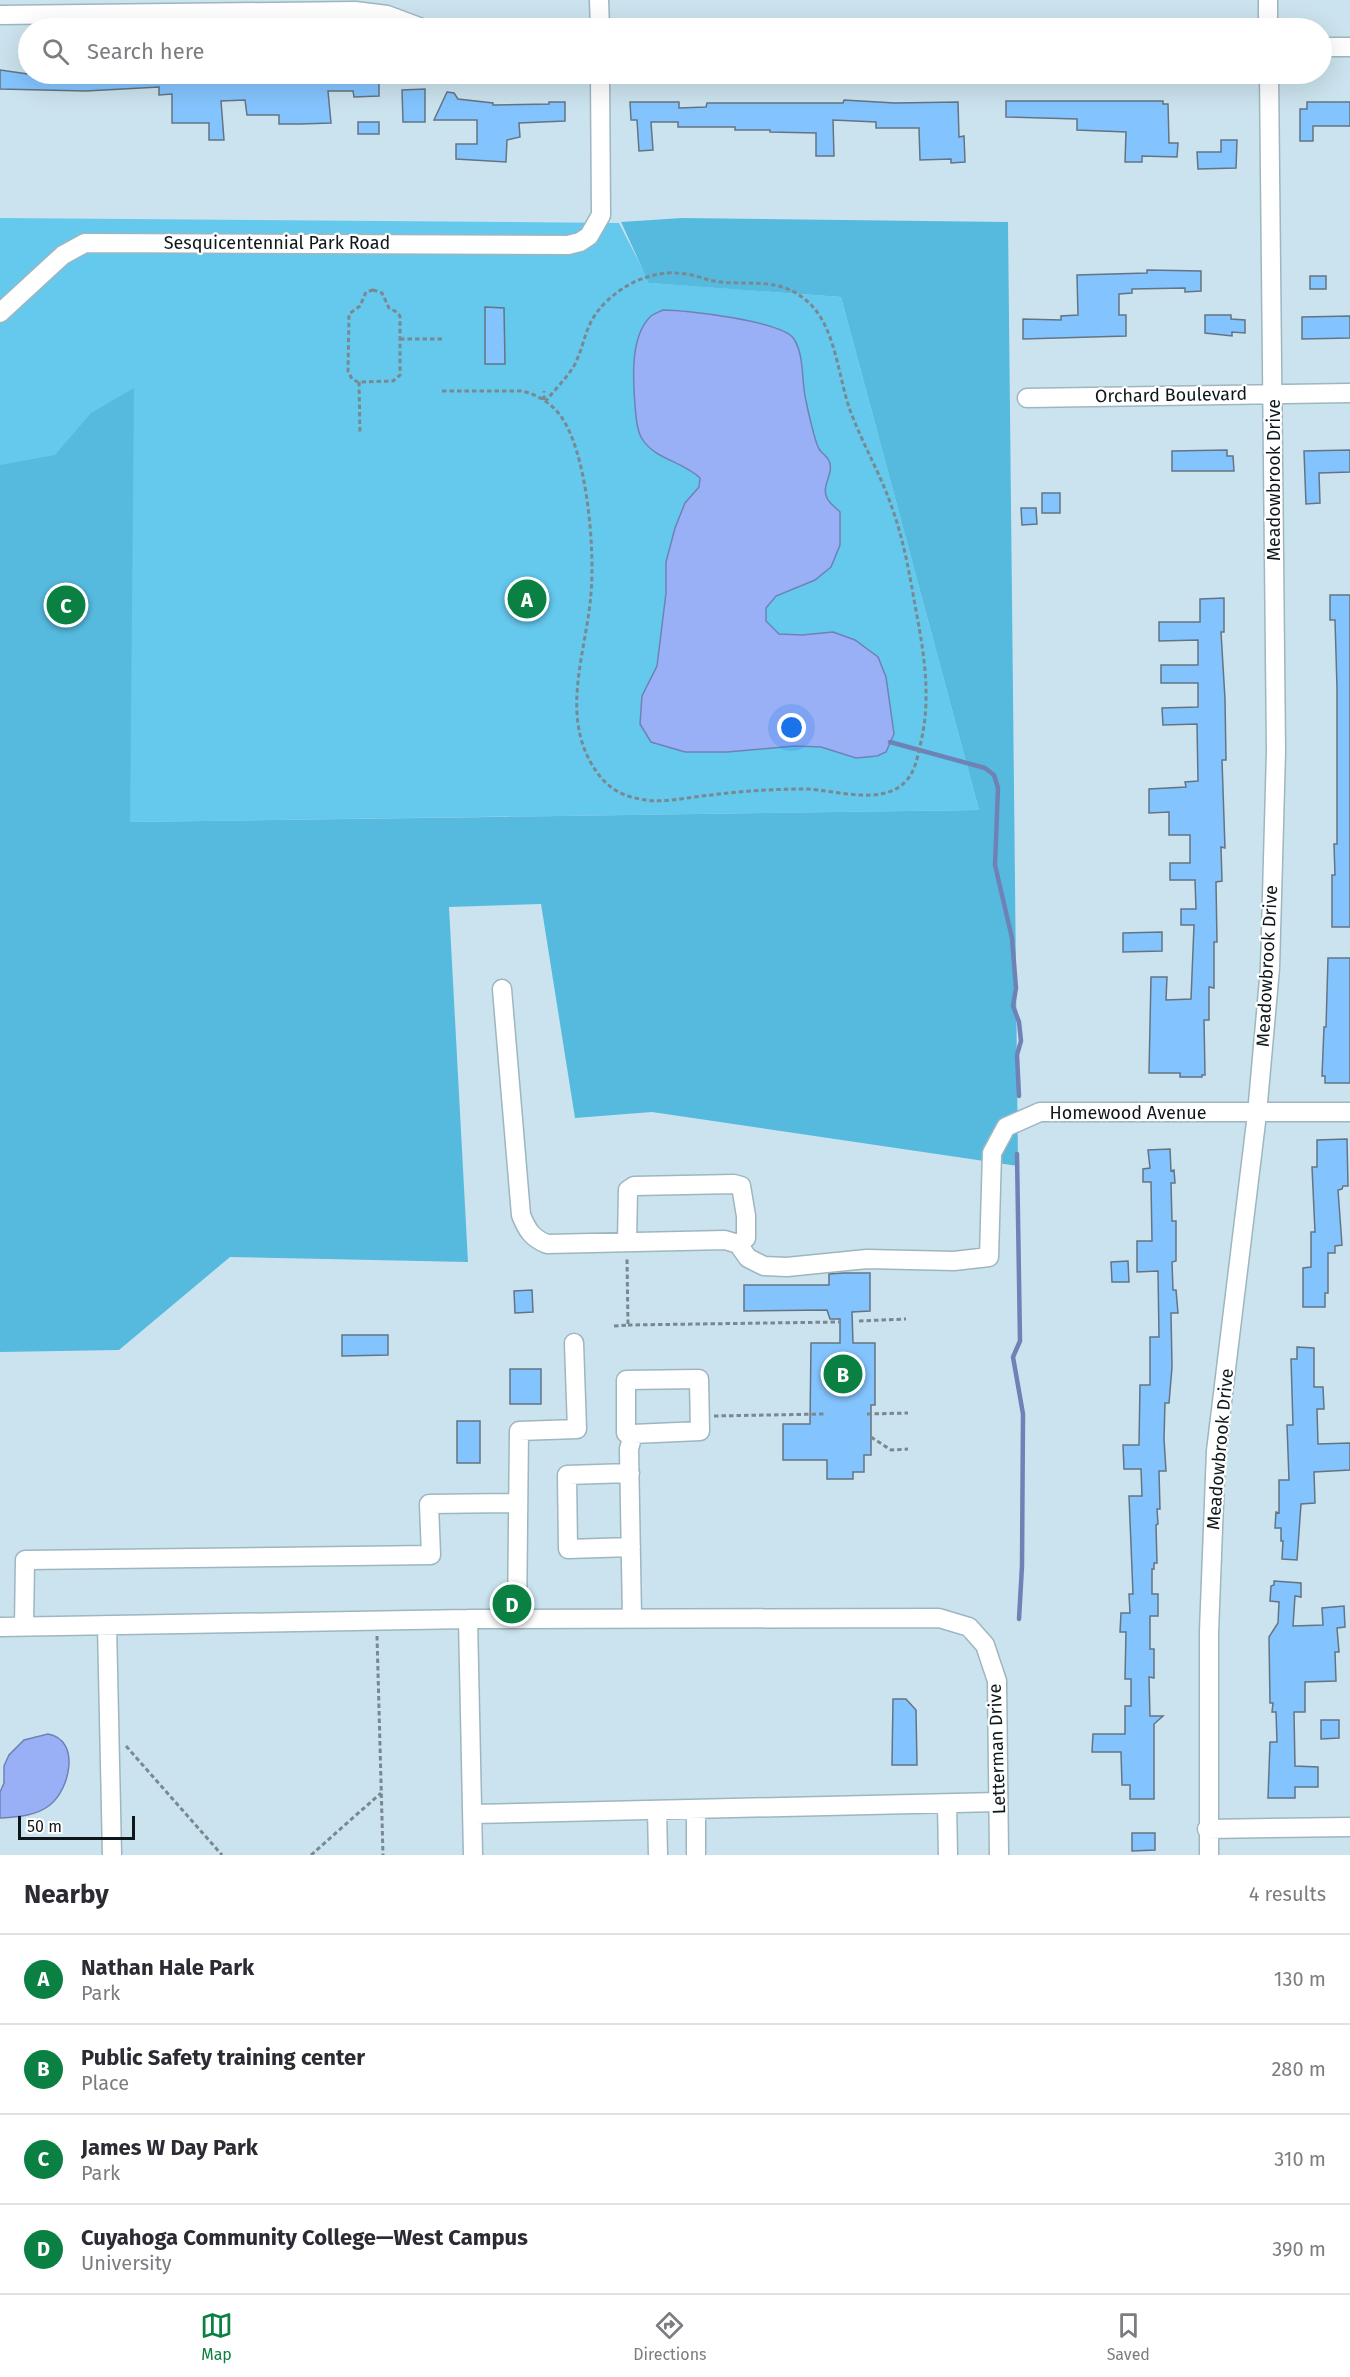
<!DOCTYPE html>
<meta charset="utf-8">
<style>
body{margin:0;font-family:"Fira Sans",sans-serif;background:#f2f2f3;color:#2b2b33}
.scale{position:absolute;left:18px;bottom:15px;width:117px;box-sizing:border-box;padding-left:6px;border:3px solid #0e171a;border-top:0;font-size:16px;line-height:21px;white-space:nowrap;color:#0e171a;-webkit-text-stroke:4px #fff;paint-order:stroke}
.you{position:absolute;left:792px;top:728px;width:21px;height:21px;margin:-15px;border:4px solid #fff;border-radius:50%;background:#1a73e8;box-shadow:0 0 0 9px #1a73e833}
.badge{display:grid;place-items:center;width:39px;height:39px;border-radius:50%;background:#0b8043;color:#fff;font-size:20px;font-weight:700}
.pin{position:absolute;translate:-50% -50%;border:3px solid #fff;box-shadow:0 2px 6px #0006}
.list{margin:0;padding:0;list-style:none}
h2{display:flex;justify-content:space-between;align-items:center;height:78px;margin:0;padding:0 24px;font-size:26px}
h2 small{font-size:20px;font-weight:400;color:#7c7c81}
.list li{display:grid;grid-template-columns:39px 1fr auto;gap:18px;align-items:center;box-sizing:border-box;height:90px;padding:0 24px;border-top:2px solid #e1e1e2}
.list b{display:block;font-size:22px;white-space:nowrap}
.list p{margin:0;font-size:20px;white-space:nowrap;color:#7c7c81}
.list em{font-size:20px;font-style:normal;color:#7c7c81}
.icon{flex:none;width:33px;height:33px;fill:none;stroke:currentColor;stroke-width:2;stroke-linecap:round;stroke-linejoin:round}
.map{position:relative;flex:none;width:1350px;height:1855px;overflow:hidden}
.search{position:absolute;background:#fff;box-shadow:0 6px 24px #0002;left:18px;right:18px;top:18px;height:66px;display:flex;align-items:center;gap:15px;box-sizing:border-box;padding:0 21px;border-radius:33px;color:#7c7c81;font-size:22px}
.sheet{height:438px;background:#fff}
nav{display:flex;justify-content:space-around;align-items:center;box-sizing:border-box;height:84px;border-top:2px solid #e1e1e2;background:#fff;font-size:16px;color:#7c7c81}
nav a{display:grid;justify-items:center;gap:3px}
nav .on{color:#0b8043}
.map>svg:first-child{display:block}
</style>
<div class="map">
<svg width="1350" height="1855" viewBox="0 0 1350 1855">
<rect width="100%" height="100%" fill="#cbe3ee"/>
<!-- green -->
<path fill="#65c8ed" d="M0,218L619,223L650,283L841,297L979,810L129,822L0,872Z"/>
<!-- forest -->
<path fill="#56bade" d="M682,218L1008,222L1018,1166L652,1112L575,1118L541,904L449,907L468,1262L230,1257L119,1350L0,1352V465L55,455L91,413L134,388L130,822L979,810L841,297L649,283L621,222Z"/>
<!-- water -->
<path fill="#99b0f7" stroke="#6f82b5" stroke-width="1.5" d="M663,310C685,310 783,321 794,339C805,357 801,381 806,401C808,411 815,442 819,449C823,455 829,457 830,464C833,475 821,486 827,498C829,503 836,508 840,512V545L831,567L815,580L776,596L766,608V621L779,634L802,635L833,632L855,640L878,657L886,677L894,734L886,752L877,756L856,758L821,747L795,746L727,752H685L651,742L640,724L642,696L657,666L666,593V562L675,528L685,503L699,487L700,478C681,460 654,460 641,437C636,428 636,415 635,405C633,379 630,337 650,317C653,314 659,312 663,310Z
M48,1734C81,1740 70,1789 50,1805C36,1816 17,1817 0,1818V1792L4,1783V1766L9,1755L24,1740Z"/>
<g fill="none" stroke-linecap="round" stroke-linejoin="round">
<!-- stream -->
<path stroke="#6f82b5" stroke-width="4.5" d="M890,742L985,768L994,775L998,788L995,865L1012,938L1016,988L1013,1006L1019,1022L1021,1041L1017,1055L1019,1096
M1017,1154L1020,1341L1013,1357L1023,1414L1022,1566L1019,1619"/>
</g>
<!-- building -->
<path fill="#84c4fe" stroke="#647483" stroke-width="1.5" d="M0,70L28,74H359L360,78H379V96L354,97L353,91H328L331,123L300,124H279V115H247L245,100L221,101L224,140H209V123H172V94L159,95V87L86,91L0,89Z
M425,89V122H403L402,90Z
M447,92L454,93L458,99L493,103V105L549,104V102H565V121L519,123L520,137L507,140L506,162L456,159V144H477V120H434Z
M844,100L895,103L958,102L959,137L964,136L965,162L951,163V159L920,160L919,128H876V122L833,120L834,156H816V133L770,132V130H735V127H678V122H651L653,150L639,151L637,120H631L630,102H679V108L706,107L707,103H843Z
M1006,101H1163V104H1168L1169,143H1178L1177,157L1142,156V162H1125L1126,132L1077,130V119L1006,117Z
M1307,102H1350V126H1313V141H1300V109H1307Z
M358,122H379V134H358Z
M1221,140H1237L1236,168L1198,169L1197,152H1221Z
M1147,270L1201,271V291L1185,292V288L1132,289V293L1119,294V315H1126V336L1023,339V319L1061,320V316L1078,315L1077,275L1147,273Z
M1310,276H1326V289H1310Z
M485,307L504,308L505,364H485Z
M1205,315H1231V319L1245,320V333L1232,332V336L1205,333Z
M1350,316V338L1302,339V317Z
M1227,450V456H1233L1234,471H1172V451Z
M1350,450V472L1319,473L1320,503L1306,504L1304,451Z
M1042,493H1060V513H1042Z
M1021,508H1036L1037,524L1022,525Z
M1330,595H1350V927H1332V875H1335L1334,844H1337V688L1335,620H1330Z
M1224,598V632H1221L1225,699L1226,760H1222L1225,848L1221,847L1222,881L1216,882L1217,942H1214V988L1209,987V1020H1204L1205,1075H1202V1077H1180V1073H1149L1151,977H1167L1166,1000L1191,999L1194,925H1181V909H1196L1195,880H1170V863H1190V835H1169V812L1149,813V789L1186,787L1185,782L1198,781L1197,724L1163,725L1162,708L1198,707V683H1161V665H1198V640L1159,641V622H1200V599Z
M1162,932V951L1123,952V933Z
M1328,958H1350V1083H1325V1076H1322L1324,1027H1326Z
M1347,1139L1348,1186H1343L1342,1189L1338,1190L1342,1245L1335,1246V1253H1328V1293H1325V1307H1303V1268L1311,1267V1232H1315L1312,1167H1317V1140Z
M1170,1149L1171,1171L1174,1170L1175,1183H1171L1172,1221H1176V1261L1172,1262L1173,1290H1176L1178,1313H1171L1172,1367L1169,1403H1165L1164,1439L1166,1471H1159L1160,1509H1157L1158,1524L1156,1525L1157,1563H1154V1569H1152V1594H1158V1616H1150V1649H1154V1678L1149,1677L1150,1716H1163L1154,1724V1799H1130V1785H1122L1121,1752H1092L1093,1734H1125V1706H1131V1679H1125L1126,1632H1120L1121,1613H1130L1129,1594H1133L1129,1496H1142L1141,1469H1124L1123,1445H1139L1140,1385H1150V1337H1159L1158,1271L1137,1272V1241H1152L1151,1182H1143V1169L1150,1168L1148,1150Z
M1128,1261L1129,1282H1112L1111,1262Z
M843,1273H870V1311L852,1312L853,1343H875V1405H871V1455H864V1472H853V1479H827V1460H783V1424H810L811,1343H840V1319H830L827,1310L744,1311V1285H829V1274Z
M532,1290L533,1312L515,1313L514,1291Z
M342,1335H388V1355L342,1356Z
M1297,1347L1314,1348V1387H1323L1324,1409H1317L1318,1444L1350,1443V1470L1314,1472L1315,1503L1301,1504L1297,1560L1282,1559L1283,1541H1281V1528H1275L1276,1512L1279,1513V1480H1289L1287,1425H1293L1291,1359H1297Z
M510,1369H541V1404H510Z
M457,1421H480V1463H457Z
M1274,1581L1301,1583V1597L1295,1596L1293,1626L1323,1625L1322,1608L1344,1606L1345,1627L1337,1628L1339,1652H1335L1336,1681L1305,1682V1712H1294L1295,1766L1318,1767V1787H1295V1798H1268L1270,1742H1277L1276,1712H1272L1273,1703H1270L1269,1637L1278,1623L1279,1602L1270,1601L1271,1586L1274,1585Z
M893,1699H906L916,1710L917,1765H892Z
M1321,1720H1339V1738L1321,1739Z
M1132,1833H1155V1850L1132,1851Z"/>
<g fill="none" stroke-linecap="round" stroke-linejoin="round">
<defs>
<path id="minor" d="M599,0L600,28
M1268,0V28
M0,15L355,11L387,15L422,28
M1322,47H1350
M0,313L63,255L85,243L568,245L580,242L589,236L601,215L600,74
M1027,398L1350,393
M502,989L521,1215C527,1230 532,1238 547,1244L725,1240L738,1244L748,1258L764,1266L787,1267L867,1259L954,1261L989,1257L992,1153L1006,1127L1040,1112H1350
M627,1242L628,1190L634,1186L734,1184L741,1186L746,1216V1238L738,1244
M630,1473L567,1475L568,1549L631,1547
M632,1618L629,1449L633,1434L700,1431L699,1379L626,1380V1433L633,1434
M468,1619L473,1855
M517,1619L519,1431L577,1429L574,1343
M107,1625L112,1855
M24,1626L25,1560L431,1555L429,1504L518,1503
M0,1627L468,1619L939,1618L969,1627L985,1645L997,1681L999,1855
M947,1804L948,1855
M696,1809V1855
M657,1810L658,1855
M473,1814L998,1802
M1207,1829L1350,1827
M1209,1855V1632L1216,1451L1257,1114L1270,968L1276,751L1269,74"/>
</defs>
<!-- minor casing -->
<use href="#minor" stroke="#9eb6c0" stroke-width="21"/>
<!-- path -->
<path stroke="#788991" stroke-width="3" stroke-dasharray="4.5 3" stroke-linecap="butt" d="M373,290L382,293L389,308L395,311L400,316V375L393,381L358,382L352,379L348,371L349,314L360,306L366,292Z
M400,339H442
M359,382L360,434
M442,391H521C536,394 550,402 560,415C587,451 595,548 591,593C587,649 561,710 591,763C603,784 617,795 640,799C663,804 688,797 711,795C742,791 774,789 806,789C835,790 882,806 905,782C915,772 917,759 920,746C932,698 924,653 915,605C909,571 903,537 891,505C880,473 862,443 850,410C838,377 836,326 807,301C775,274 746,288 709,280C702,278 694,275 686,274C657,269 628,281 607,301C584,323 587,339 575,364C568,377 555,389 546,401
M544,400V391
M859,1321L906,1319
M628,1325L839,1322
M614,1326L628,1325L627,1259
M867,1414L908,1413
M714,1416L824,1414
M871,1437L891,1450L908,1449
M377,1636L383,1855
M126,1746L222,1855
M311,1855L381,1793"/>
<!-- minor -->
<use href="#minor" stroke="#fff" stroke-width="18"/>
</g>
<g text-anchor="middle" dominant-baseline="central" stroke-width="4.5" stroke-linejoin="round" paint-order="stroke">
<!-- street labels -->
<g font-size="18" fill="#0e171a" stroke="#fff">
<text x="277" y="243">Sesquicentennial Park Road</text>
<text transform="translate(1171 395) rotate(-1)">Orchard Boulevard</text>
<text transform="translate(1274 480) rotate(-90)">Meadowbrook Drive</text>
<text transform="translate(1267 966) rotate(-87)">Meadowbrook Drive</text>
<text x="1128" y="1113">Homewood Avenue</text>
<text transform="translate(1220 1449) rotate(-85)">Meadowbrook Drive</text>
<text transform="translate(997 1749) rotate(-92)">Letterman Drive</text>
</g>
</g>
</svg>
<div class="scale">50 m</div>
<div class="you"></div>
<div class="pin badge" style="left:527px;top:599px">A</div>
<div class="pin badge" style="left:843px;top:1374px">B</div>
<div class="pin badge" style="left:66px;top:605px">C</div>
<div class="pin badge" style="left:512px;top:1604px">D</div>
<div class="search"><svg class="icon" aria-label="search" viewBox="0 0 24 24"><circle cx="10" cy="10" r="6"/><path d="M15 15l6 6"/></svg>Search here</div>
</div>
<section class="sheet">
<h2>Nearby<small>4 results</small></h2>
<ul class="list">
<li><span class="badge">A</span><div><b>Nathan Hale Park</b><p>Park</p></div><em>130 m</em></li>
<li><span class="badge">B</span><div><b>Public Safety training center</b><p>Place</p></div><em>280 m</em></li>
<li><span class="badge">C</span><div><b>James W Day Park</b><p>Park</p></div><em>310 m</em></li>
<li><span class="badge">D</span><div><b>Cuyahoga Community College—West Campus</b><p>University</p></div><em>390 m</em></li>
</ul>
</section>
<nav>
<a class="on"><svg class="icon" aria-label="map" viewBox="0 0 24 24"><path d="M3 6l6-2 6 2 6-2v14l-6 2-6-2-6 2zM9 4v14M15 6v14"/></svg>Map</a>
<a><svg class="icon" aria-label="directions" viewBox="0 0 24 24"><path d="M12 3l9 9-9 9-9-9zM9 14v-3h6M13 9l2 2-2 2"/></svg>Directions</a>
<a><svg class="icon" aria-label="saved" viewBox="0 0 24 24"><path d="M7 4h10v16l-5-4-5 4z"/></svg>Saved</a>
</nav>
